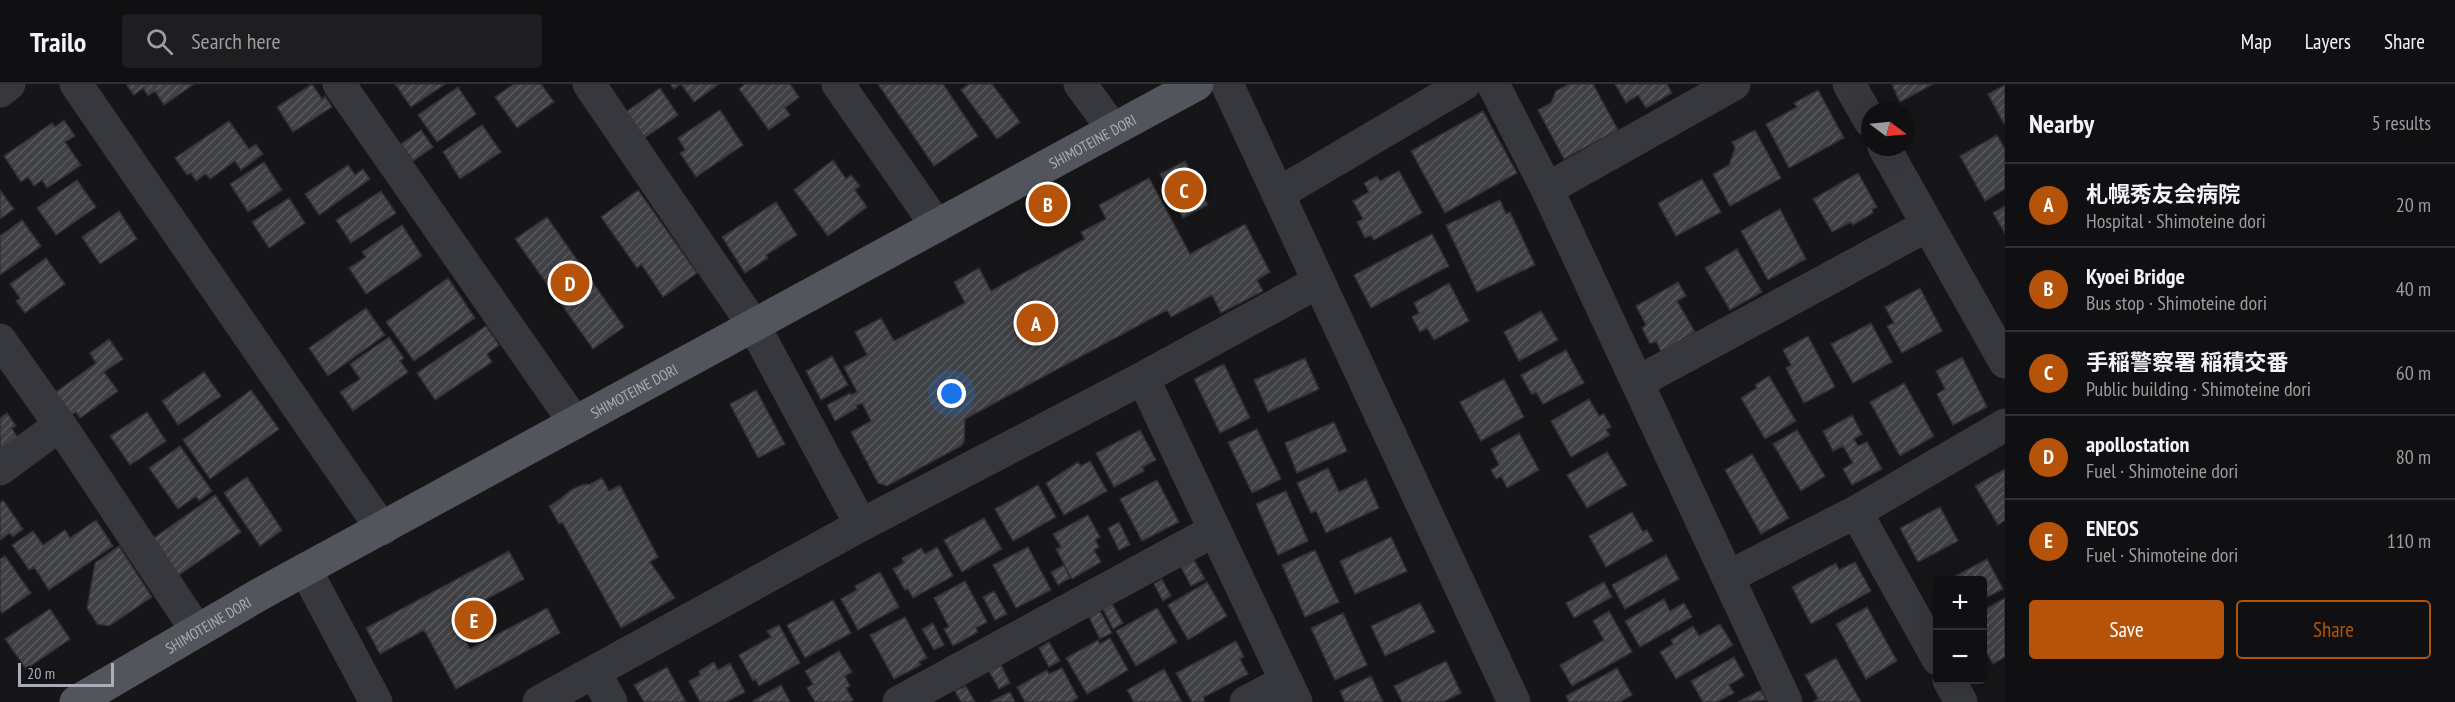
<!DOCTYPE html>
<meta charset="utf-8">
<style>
body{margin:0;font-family:"PT Sans Narrow","Noto Sans JP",sans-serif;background:#1e1e20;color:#f1f3f6}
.controls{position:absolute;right:18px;bottom:18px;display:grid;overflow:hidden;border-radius:6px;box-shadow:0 6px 24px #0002}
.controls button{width:54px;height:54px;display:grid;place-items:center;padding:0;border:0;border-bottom:2px solid #303032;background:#101012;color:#f1f3f6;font:30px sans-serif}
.compass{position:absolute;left:1861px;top:18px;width:54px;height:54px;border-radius:50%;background:#101012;box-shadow:0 6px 24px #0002;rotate:106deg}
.scale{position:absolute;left:18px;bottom:15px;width:96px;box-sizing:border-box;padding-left:6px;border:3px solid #a8adb8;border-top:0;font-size:16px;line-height:21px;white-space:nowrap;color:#a8adb8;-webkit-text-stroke:4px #111113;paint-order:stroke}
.you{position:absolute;left:952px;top:310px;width:21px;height:21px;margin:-15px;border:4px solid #fff;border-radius:50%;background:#1a73e8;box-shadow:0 0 0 9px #1a73e833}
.badge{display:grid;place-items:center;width:39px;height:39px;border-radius:50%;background:#b45309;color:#fff;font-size:20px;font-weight:700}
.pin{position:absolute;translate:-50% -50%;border:3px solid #fff;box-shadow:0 2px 6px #0006}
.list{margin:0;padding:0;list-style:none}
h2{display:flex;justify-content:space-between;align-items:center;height:78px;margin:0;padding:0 24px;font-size:26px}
h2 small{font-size:20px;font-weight:400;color:#9c9d9f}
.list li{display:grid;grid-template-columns:39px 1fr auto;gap:18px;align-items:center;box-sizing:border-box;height:84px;padding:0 24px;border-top:2px solid #303032}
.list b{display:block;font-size:22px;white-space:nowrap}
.list p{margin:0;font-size:20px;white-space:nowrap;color:#9c9d9f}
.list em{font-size:20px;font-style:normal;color:#9c9d9f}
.actions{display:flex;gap:12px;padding:18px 24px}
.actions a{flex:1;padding:14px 0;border:2px solid #b45309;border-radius:6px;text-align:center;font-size:21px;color:#b45309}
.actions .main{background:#b45309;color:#fff}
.icon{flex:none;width:33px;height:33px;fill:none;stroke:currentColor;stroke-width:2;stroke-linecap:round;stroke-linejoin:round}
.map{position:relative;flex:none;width:2005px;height:618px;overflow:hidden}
header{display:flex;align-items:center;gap:36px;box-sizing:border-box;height:84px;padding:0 30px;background:#101012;border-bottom:2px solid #303032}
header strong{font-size:28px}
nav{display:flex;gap:33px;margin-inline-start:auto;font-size:21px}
.search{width:420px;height:54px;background:#1e1e20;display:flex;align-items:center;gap:15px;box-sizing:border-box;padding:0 21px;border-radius:6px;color:#9c9d9f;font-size:22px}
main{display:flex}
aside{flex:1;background:#101012}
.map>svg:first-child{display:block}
</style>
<header>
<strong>Trailo</strong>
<div class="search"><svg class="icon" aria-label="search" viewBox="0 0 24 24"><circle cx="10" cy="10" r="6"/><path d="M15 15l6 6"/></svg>Search here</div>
<nav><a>Map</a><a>Layers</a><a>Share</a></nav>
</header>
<main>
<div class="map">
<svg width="2005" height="618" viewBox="0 0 2005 618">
<defs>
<pattern id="building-hatch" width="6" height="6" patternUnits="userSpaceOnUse" patternTransform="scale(1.5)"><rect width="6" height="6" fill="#404145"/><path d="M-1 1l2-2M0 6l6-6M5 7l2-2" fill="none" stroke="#595a5e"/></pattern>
</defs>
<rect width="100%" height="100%" fill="#161618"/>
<!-- building -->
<path fill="url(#building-hatch)" stroke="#303034" stroke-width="1.5" d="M126,0H194L164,21L155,7L148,12L143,4L134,11Z
M312,0L322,15L325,12L332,23L293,48L277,23Z
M395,0H445L411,23Z
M514,0H541L554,18L517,44L495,13Z
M670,0H719L694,18L681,0L674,5Z
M745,0H790L799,13L785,24L790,31L769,46L739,5Z
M878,0H943L978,52L934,82Z
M969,0H992L1020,38L997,55L961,6Z
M1569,0H1593L1618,46L1564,75L1538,26L1551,19L1556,7Z
M1615,0H1667L1672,9L1646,24L1638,11L1626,19Z
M1894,0H1933L1900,18L1892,1Z
M2005,1V39L2004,40L1988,10Z
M458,3L476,30L437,58L418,31Z
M660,4L678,31L644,54L626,28Z
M1818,6L1844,54L1789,84L1766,40L1797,23L1794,19Z
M720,26L743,61L696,93L680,69L685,66L678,54Z
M1483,27L1517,89L1445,129L1411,67Z
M64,36L75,52L65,58L81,81L47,104L42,96L34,102L28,93L21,98L4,72L52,39L55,43Z
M229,37L249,65L256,60L263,70L241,86L235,77L210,95L206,90L196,97L191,89L187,91L175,74Z
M482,41L501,68L460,95L443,68Z
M421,46L433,63L413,77L401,60Z
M1755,46L1781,94L1730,122L1713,90L1729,81L1735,64L1732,58Z
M1997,51L2005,65V105L1985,117L1960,72Z
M833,76L846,95L851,91L860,102L855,106L867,123L828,152L794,106Z
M1185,77L1208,121L1183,134L1160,90Z
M264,78L282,106L248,128L230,100Z
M348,81L355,91L363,85L370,95L319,131L305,110Z
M1399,87L1422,129L1374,156L1371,151L1365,154L1357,138L1363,135L1353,117L1369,108L1364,99L1377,92L1380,97Z
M1858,89L1877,123L1872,125L1873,129L1853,141L1851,138L1832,148L1813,115Z
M1149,94L1190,170L1245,140L1270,188L1257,196L1263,207L1221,229L1212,211L1171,233L1167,226L965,335L964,358L961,362L887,402L878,399L851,348L871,337L862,319L856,322L857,324L835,337L827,321L850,309L851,311L857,308L844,283L867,271L855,248L881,234L894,257L965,219L954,198L979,184L991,207L1085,155L1081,148L1106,135L1099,121Z
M1702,95L1721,128L1676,152L1658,119Z
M77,96L96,123L56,151L37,124Z
M0,106L14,125L0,135Z
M638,106L697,189L663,213L641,180L637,184L601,133Z
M381,107L396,129L351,159L336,136Z
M289,114L305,139L269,164L252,138Z
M1500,116L1506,130L1510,128L1535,181L1477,208L1446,141Z
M776,118L797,151L766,171L768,174L745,189L722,153Z
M2005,122V149L1993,129Z
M1780,125L1806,175L1768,196L1741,147Z
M119,127L137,155L100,180L82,153Z
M547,133L624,243L593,265L515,155Z
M22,136L41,162L0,191V152Z
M402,141L422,172L366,210L349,184L366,173L362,168Z
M1432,150L1449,182L1371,224L1354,191Z
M1737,165L1762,208L1730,226L1705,184Z
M46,174L65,200L25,229L16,217L20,214L10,200Z
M448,194L475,234L414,277L386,238Z
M1678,198L1686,212L1677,217L1695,248L1661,268L1656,257L1650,260L1642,244L1646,241L1636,222Z
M1449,199L1469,237L1434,256L1427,244L1420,248L1412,233L1419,229L1414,219Z
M1920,204L1942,247L1902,269L1887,242L1894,239L1885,223Z
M366,224L385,251L328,292L309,264Z
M1541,227L1558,256L1519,277L1504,248Z
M1871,239L1892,278L1853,299L1831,260Z
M486,242L499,261L487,270L492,278L435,316L417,289Z
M1808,252L1835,303L1804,319L1786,284L1791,281L1783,266Z
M389,253L404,274L400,277L408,288L353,327L340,308L360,295L350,280Z
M109,255L123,275L104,288L118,307L80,334L76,328L72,331L53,310L96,279L90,269Z
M1566,266L1584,299L1543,320L1536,308L1532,311L1521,291Z
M832,272L848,301L821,316L806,287Z
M1962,273L1987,323L1953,341L1937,310L1945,305L1936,287Z
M1305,274L1319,305L1268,328L1254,296Z
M1224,280L1250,334L1220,349L1194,295Z
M204,288L221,312L178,341L162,317Z
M1769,292L1796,337L1765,355L1741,314L1757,304L1755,301Z
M1504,295L1524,333L1481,357L1460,318Z
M1904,299L1934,352L1900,372L1870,318Z
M251,306L279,345L210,395L183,356Z
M756,306L785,360L758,374L730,320Z
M1589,315L1599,332L1604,330L1611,343L1606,346L1610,351L1571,373L1551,337Z
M147,328L166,357L130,381L110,352Z
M7,329L16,342L12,344L19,356L0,369V334Z
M1852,331L1862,350L1854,355L1858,362L1867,358L1882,385L1852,401L1843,385L1853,379L1843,362L1833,367L1823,347Z
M1334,338L1347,367L1297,389L1285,359Z
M1257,345L1281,395L1252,409L1228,358Z
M1140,346L1156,376L1143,383L1144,387L1114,403L1096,369Z
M1797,346L1825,392L1801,407L1773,360Z
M1519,349L1539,386L1507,404L1501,392L1496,395L1491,386L1499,381L1491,365Z
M180,362L212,407L199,417L196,412L178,425L149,384Z
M1607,368L1627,401L1587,424L1567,391Z
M1752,370L1789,434L1761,450L1725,386Z
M1090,377L1107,407L1064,431L1046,399L1078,378L1081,382Z
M1328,384L1339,408L1366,395L1379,424L1326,449L1316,427L1311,429L1297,399Z
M2005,385V436L1998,441L1975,402Z
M247,393L282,446L260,462L224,409Z
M602,394L609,407L620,401L658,473L650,478L675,514L621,544L562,438L559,440L549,422L559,416L571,406L582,401L590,400Z
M1157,396L1179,438L1142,457L1120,415Z
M1038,401L1056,433L1013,457L995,425Z
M1286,407L1308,457L1278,471L1256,420Z
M215,411L241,448L176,493L151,456Z
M3,416L23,445L13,453L10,449L0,456V419Z
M1940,423L1958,457L1918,478L1900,444Z
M1632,428L1643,448L1647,446L1653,457L1606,483L1589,452Z
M1088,431L1100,453L1095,456L1099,463L1094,466L1101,478L1072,495L1056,465L1061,463L1053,450Z
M984,434L1002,465L962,488L944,456Z
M96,436L113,462L49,506L34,483L29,486L12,461L33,447L43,461L65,446L70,454Z
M1119,438L1130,461L1119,466L1108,444Z
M1391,453L1407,487L1355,510L1340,477Z
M119,462L152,513L109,542L97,540L87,524L95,479Z
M937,463L953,492L913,514L908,505L905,506L893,485L904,479L902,474L921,464L925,470Z
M1028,463L1051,506L1016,524L993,481Z
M1315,466L1339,518L1305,533L1282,481Z
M509,467L524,495L453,533L470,565L547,524L560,549L456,605L424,546L380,570L366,544Z
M1666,471L1679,495L1625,525L1612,501Z
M5,472L31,509L2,529L0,526V475Z
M1987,475L2003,505L1982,516V496H1948Z
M1194,476L1205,495L1191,502L1181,483Z
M1855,478L1871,507L1811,540L1792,503L1836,479L1839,486Z
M1064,481L1070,494L1058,501L1051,488Z
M880,488L899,523L858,546L841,515L857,506L855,502Z
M1162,495L1171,512L1163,517L1154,500Z
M965,497L987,538L976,544L978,548L953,562L944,545L949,543L934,514Z
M1207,498L1227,532L1188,556L1168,521Z
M1604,498L1612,513L1574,534L1566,519Z
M994,507L1007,530L995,536L983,513Z
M2005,514V573L1993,580L1985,566L1982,567V527Z
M1664,515L1670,527L1684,519L1692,533L1640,563L1625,537Z
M833,516L851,549L805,574L787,541Z
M1420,519L1435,548L1385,572L1371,542Z
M1112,520L1123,539L1113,545L1103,525Z
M1867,523L1897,577L1866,595L1836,540Z
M1157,524L1177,558L1136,582L1116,547Z
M50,525L70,555L26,585L5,555Z
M1100,527L1112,549L1100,555L1089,533Z
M1609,527L1632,568L1572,602L1560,581L1604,556L1593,537Z
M1343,529L1367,581L1335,596L1311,544Z
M905,533L927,574L919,578L921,581L894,595L870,551Z
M933,539L944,561L934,566L922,545Z
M1720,540L1733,561L1676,595L1660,568L1673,560L1671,556L1693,542L1699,552Z
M779,541L800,579L759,602L755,595L753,597L739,571L771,553L767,547Z
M1110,554L1128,586L1087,610L1066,574L1098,556L1100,560Z
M1236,557L1244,573L1240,575L1248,590L1204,613V618H1192L1176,589Z
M1049,558L1060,577L1049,583L1039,564Z
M839,567L852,588L845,592L850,602L846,604L853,616L849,618H815L807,604L813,600L805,587Z
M1734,573L1744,592L1729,601L1734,609L1717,618H1703L1691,597Z
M1836,574L1861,618H1814L1818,614L1805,591Z
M1446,577L1461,609L1443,618H1402L1394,602Z
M714,578L718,586L730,579L745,608L726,618H700L689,597L700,591L699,587Z
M1001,581L1010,599L999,605L989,587Z
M667,583L686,618H644L634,601Z
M1062,584L1078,614L1071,618H1025L1017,603L1047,586L1049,590Z
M1617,584L1632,611L1620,618H1569L1566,612Z
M1164,585L1182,618H1134L1127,606Z
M1371,592L1383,618H1345L1340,607Z
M781,601L790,618H753V617Z
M966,602L975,618H961L955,607Z
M1761,606L1766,616L1738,618Z
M1010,608L1015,618H990Z"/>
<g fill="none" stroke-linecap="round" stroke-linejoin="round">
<!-- minor -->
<path stroke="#37383d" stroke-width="33" d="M76,0L382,445
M339,0L575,339
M589,0L754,242L861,441
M838,0L937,142
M1080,0L1113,45
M1227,0L1514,618
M1493,0L1547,105L1786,618
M1849,0L1870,37
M0,7L9,0
M1884,63L2005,278
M1547,105L1734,0
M1278,110L1464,0
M0,256L60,341L197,547
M1143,294L1296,618
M1638,298L1928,141
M0,385L60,341
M1856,428L1938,575
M305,485L376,618
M1728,493L1856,428L2005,341
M594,588L611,618
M1949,596L1961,618
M539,618L861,441L1143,294L1318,198
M899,618L1215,446
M1246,618L1286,597"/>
<!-- major -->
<path stroke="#53555c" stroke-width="33" id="s1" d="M76,618L262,509L1197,0"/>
</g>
<g text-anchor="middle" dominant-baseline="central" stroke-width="6" stroke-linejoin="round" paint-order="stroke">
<!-- street labels -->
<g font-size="15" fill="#a8adb8" stroke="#111113">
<text stroke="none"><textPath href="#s1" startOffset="1161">SHIMOTEINE DORI</textPath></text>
<text stroke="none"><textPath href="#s1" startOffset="639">SHIMOTEINE DORI</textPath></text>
<text stroke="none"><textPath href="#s1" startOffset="153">SHIMOTEINE DORI</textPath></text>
</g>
</g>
</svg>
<div class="controls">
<button>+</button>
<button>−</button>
</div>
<svg class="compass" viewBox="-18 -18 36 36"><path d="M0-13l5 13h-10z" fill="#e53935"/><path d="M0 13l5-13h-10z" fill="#9c9d9f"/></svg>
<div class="scale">20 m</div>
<div class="you"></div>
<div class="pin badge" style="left:1036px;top:239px">A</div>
<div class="pin badge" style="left:1048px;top:120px">B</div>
<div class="pin badge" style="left:1184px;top:106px">C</div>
<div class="pin badge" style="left:570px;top:199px">D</div>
<div class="pin badge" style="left:474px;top:536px">E</div>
</div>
<aside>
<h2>Nearby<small>5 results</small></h2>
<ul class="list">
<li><span class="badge">A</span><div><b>札幌秀友会病院</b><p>Hospital · Shimoteine dori</p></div><em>20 m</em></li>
<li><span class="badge">B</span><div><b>Kyoei Bridge</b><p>Bus stop · Shimoteine dori</p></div><em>40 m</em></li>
<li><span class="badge">C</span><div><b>手稲警察署 稲積交番</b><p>Public building · Shimoteine dori</p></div><em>60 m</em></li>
<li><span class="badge">D</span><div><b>apollostation</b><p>Fuel · Shimoteine dori</p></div><em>80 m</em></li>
<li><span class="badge">E</span><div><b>ENEOS</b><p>Fuel · Shimoteine dori</p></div><em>110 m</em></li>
</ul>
<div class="actions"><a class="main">Save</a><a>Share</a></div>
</aside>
</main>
